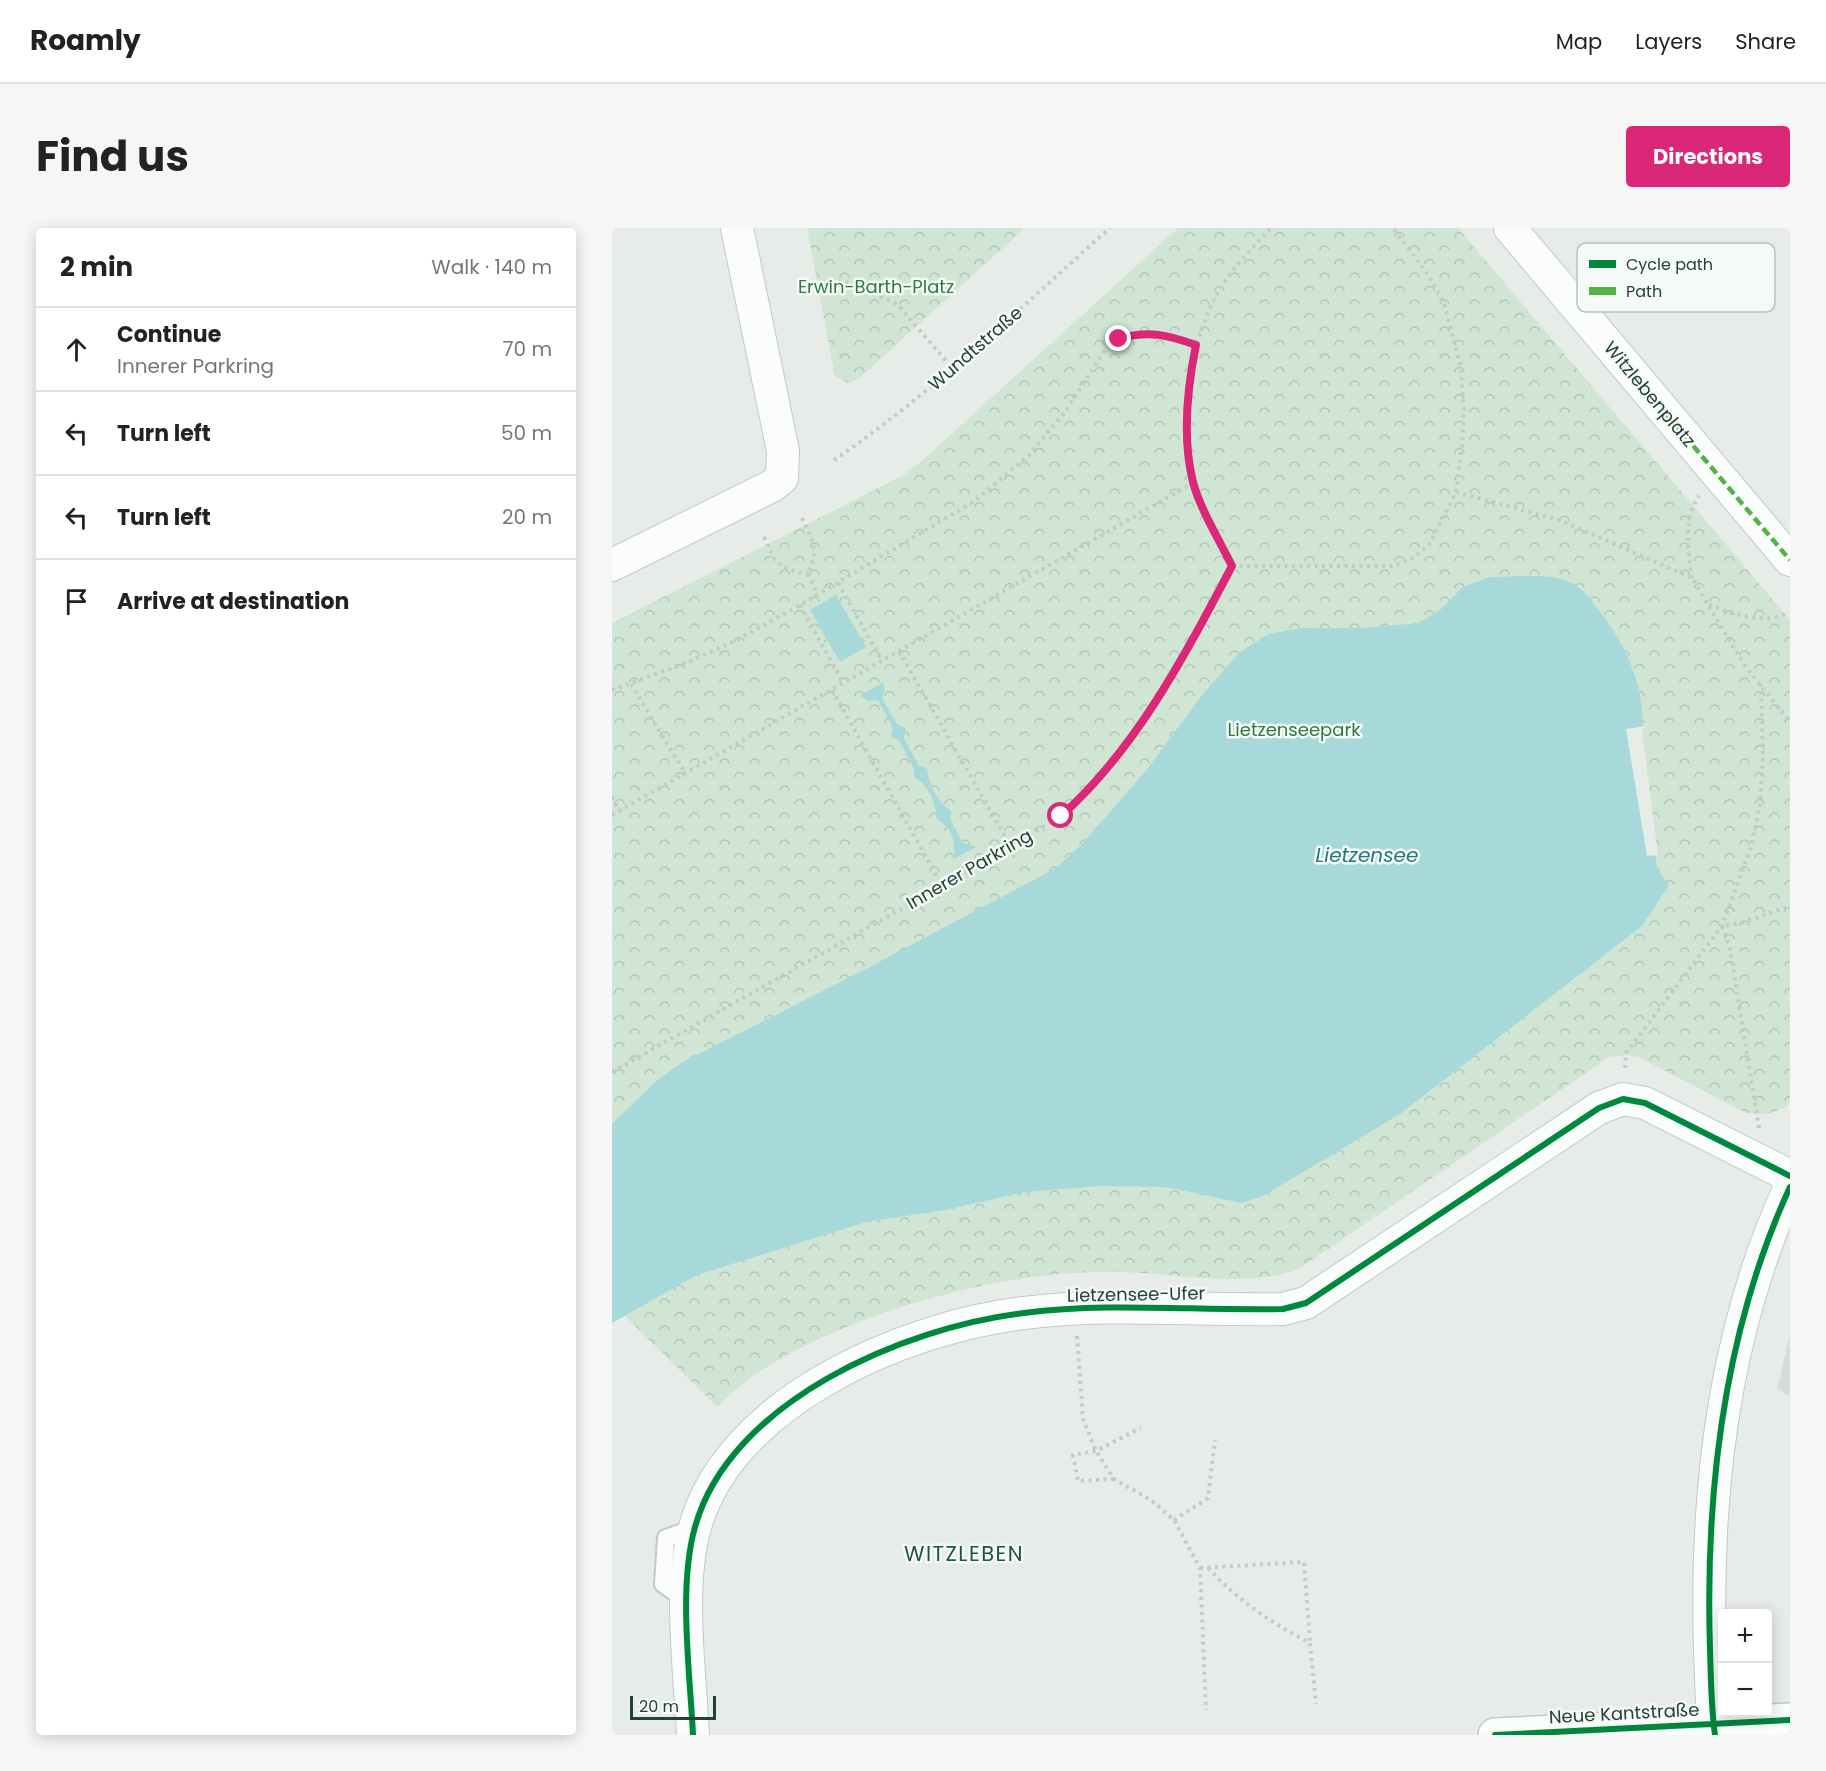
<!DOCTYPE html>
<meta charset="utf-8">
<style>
body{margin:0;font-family:Poppins,sans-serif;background:#f6f6f6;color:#222}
.controls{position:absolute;right:18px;bottom:18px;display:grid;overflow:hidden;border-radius:6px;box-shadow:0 3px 15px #0003}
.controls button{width:54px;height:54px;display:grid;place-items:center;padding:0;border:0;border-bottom:2px solid #e0e0e0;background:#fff;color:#222;font:30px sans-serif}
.scale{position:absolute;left:18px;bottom:15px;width:86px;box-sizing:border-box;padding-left:6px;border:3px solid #234135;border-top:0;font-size:16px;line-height:21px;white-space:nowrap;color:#234135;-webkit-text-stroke:4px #f6faf7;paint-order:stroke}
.stop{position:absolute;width:18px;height:18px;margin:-14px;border:4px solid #db2777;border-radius:50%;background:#fff}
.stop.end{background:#db2777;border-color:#fff;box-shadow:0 2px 6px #0008}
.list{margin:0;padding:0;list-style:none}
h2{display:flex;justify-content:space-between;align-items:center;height:78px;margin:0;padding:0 24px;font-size:26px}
h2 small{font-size:20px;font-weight:400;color:#767676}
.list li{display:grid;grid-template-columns:39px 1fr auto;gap:18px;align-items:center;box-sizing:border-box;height:84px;padding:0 24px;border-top:2px solid #e0e0e0}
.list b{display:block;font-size:22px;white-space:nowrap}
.list p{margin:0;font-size:20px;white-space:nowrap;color:#767676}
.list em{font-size:20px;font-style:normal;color:#767676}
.icon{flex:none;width:33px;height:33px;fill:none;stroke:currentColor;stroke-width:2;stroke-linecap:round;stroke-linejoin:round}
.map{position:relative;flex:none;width:1178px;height:1507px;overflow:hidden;border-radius:6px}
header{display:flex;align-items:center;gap:36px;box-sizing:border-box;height:84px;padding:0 30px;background:#fff;border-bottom:2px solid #e0e0e0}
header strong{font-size:28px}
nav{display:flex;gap:33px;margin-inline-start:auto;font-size:21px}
.intro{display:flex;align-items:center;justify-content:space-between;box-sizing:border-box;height:144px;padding:0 36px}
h1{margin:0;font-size:42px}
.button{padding:15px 27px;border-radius:6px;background:#db2777;color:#fff;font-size:21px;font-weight:700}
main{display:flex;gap:36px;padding:0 36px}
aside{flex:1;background:#fff;border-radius:6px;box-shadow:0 3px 15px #0003}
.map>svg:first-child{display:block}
</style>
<header>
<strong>Roamly</strong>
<nav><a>Map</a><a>Layers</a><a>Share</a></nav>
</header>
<div class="intro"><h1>Find us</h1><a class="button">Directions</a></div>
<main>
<aside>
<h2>2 min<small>Walk · 140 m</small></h2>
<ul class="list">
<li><svg class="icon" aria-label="ahead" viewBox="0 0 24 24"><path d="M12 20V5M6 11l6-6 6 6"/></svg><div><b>Continue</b><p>Innerer Parkring</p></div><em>70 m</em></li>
<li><svg class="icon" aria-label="left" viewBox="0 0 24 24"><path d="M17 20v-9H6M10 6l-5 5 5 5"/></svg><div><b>Turn left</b></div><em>50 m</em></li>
<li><svg class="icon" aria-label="left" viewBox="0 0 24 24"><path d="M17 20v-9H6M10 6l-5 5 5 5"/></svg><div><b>Turn left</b></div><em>20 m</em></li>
<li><svg class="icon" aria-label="arrive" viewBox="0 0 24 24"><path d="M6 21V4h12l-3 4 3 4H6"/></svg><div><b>Arrive at destination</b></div></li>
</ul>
</aside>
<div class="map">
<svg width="1178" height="1507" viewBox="0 0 1178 1507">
<defs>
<pattern id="forest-crowns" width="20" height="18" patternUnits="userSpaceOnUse" patternTransform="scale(1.5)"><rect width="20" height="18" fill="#d0e5d4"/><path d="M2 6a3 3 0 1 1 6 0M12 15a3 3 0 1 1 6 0" fill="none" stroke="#b2c6b7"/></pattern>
</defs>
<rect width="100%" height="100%" fill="#e7ece9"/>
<!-- built -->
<path fill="#d5ddd9" d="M1178,1106V1168L1165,1161Z"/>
<!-- forest -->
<path fill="url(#forest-crowns)" d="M195,0H413L246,151L236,155L223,148Z
M566,0H846L1178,392V873L1175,878L1165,883L1154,886L1134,885L1027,829L1013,827L997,829L687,1041C633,1061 564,1045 507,1044C397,1041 248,1081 155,1139C136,1150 121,1164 105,1179L13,1088L0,1095V395L290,248L311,232Z"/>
<!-- water -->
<path fill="#a7d9da" d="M878,349C902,349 929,345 952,352C967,356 977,369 986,381C1013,416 1031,453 1031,498L1026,501L1043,627L1046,643L1057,657L1030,698L1017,708L788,886L651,968L629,975L554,959L488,958L413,964L333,982L254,994L85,1047L0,1095V896L43,854L69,835L252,742L444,640L468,618L533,544L591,466L627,425L656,406L690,400H750L807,395L828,382L851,359Z
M224,367L254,419L228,434L198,382Z
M271,454L273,462L270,470L285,496L294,501L292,510L307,538L315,540C318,559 324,572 339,583L338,591L350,614L364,619L342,631C343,612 342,602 325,591C323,573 318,559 302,549V541L287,512L279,509L281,500L266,472L256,473L248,468Z"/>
<!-- pier -->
<path fill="#e7ece9" d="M1034,498L1030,502L1046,627L1035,628L1014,501Z"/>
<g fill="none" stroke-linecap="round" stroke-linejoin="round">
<defs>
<path id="lane" d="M75,1373L51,1356L54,1310L82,1300"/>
<path id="street" d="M898,0L1178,332
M0,337L160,258L170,250L171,223L125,0
M81,1507C78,1444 66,1359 83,1299C118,1173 293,1099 412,1085C498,1074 584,1083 671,1081L694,1075L987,880L1011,871L1033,875L1178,948
M1103,1507C1099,1479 1099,1449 1098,1421C1093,1265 1112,1102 1178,959"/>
<path id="secondary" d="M883,1507L1178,1492"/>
</defs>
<!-- lane casing -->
<use href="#lane" stroke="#c4c9c6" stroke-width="20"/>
<!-- street casing -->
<use href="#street" stroke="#c4c9c6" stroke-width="34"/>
<!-- secondary casing -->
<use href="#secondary" stroke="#c2cac6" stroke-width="36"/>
<!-- path -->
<path stroke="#c2cbc7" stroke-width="4" stroke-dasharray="3 4.5" stroke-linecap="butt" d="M189,59L231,53L285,76L341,141
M222,232C321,165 408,80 498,0
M844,264L950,293L1080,350L1133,438L1178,494
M190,290C201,313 207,321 196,346
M152,309C164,336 166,341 196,346
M620,338H779L798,332L817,317L844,264L850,219L852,181L848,135L832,76L817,48L781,0
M620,338C607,311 589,283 581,255C565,197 578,107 611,56C624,36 643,18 658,0
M196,346L206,366
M1080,350C1076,326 1071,289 1087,268
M226,355L270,433
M188,377L231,455
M1097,377C1120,385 1154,398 1177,384
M287,423L399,619
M19,456L73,545
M0,462L76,434L125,412L188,377L364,272L417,227L453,184L493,122L507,110L524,105H550L584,117
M220,462L330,657
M0,569L7,583
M0,587L581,255
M1013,840L1014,825L1110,698L1139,619L1148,577L1151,528L1149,456
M0,844L399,619L449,587L478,562L501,534L575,424L620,338
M1147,900L1118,721L1110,698L1129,695L1178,678
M465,1108L471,1191L484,1223L502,1251L539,1272L562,1292L588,1340L594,1482
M502,1251L466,1253L461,1227L484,1223L529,1200
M562,1292L596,1270L603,1212
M588,1340L692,1334L698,1415
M596,1340C628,1374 658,1394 698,1415L704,1476"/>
<!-- lane -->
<use href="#lane" stroke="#fbfcfc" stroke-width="16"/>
<!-- street -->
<use href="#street" stroke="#fbfcfc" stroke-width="32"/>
<!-- secondary -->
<use href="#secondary" stroke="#fbfcfc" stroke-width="33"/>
<!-- quiet -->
<path stroke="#55b346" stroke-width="4.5" stroke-dasharray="9 4.5" stroke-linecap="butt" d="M1055,187L1178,332"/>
<defs>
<path id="cycleway" d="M81,1507C78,1444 66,1359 83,1299C118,1173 293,1099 412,1085C498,1074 584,1083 671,1081L694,1075L987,880L1011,871L1033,875L1178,948
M883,1507L1178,1492
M1103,1507C1099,1479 1099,1449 1098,1421C1093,1265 1112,1102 1178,959"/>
</defs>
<!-- cycleway casing -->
<use href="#cycleway" stroke="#f6faf7" stroke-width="10"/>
<!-- cycleway -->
<use href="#cycleway" stroke="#00873e" stroke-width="6"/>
</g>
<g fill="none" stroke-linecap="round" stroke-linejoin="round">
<!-- route -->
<path stroke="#db2777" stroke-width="8" d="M449,588C525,520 573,427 620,338C608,313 588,281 581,254C570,210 575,161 584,117C556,107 536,102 507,111"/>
</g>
<g text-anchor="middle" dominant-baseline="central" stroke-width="5" stroke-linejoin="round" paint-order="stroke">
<!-- park labels -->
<g font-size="18" fill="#2c7941" stroke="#f6faf7">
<text x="264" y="58">Erwin-Barth-Platz</text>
<text x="682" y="501">Lietzenseepark</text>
</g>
<!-- street labels -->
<g font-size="18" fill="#234135" stroke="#f6faf7">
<text transform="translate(363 120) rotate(-41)">Wundtstraße</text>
<text transform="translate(1038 166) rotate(50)">Witzlebenplatz</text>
<text transform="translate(357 641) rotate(-30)">Innerer Parkring</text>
<text transform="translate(524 1066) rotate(-1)">Lietzensee-Ufer</text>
<text transform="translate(1012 1485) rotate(-3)">Neue Kantstraße</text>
</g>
<!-- water labels -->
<g font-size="20" font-style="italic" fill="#1b7a7f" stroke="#f6faf7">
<text x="755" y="627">Lietzensee</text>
</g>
<!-- quarter labels -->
<g font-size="21" letter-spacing="1.5" fill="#1e5440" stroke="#f6faf7">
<text x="352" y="1325">WITZLEBEN</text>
</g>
</g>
<!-- legend -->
<rect x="965" y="15" width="198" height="69" rx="9" fill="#f6faf7" stroke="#b7c2bd" stroke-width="1.5"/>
<rect x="977" y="32" width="27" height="8" fill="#00873e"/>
<rect x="977" y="59" width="27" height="8" fill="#55b346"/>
<g font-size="16" fill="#234135">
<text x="1014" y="42">Cycle path</text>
<text x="1014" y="69">Path</text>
</g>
</svg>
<div class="controls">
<button>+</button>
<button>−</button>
</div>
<div class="scale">20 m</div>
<div class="stop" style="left:449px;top:588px"></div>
<div class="stop end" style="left:507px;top:111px"></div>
</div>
</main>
